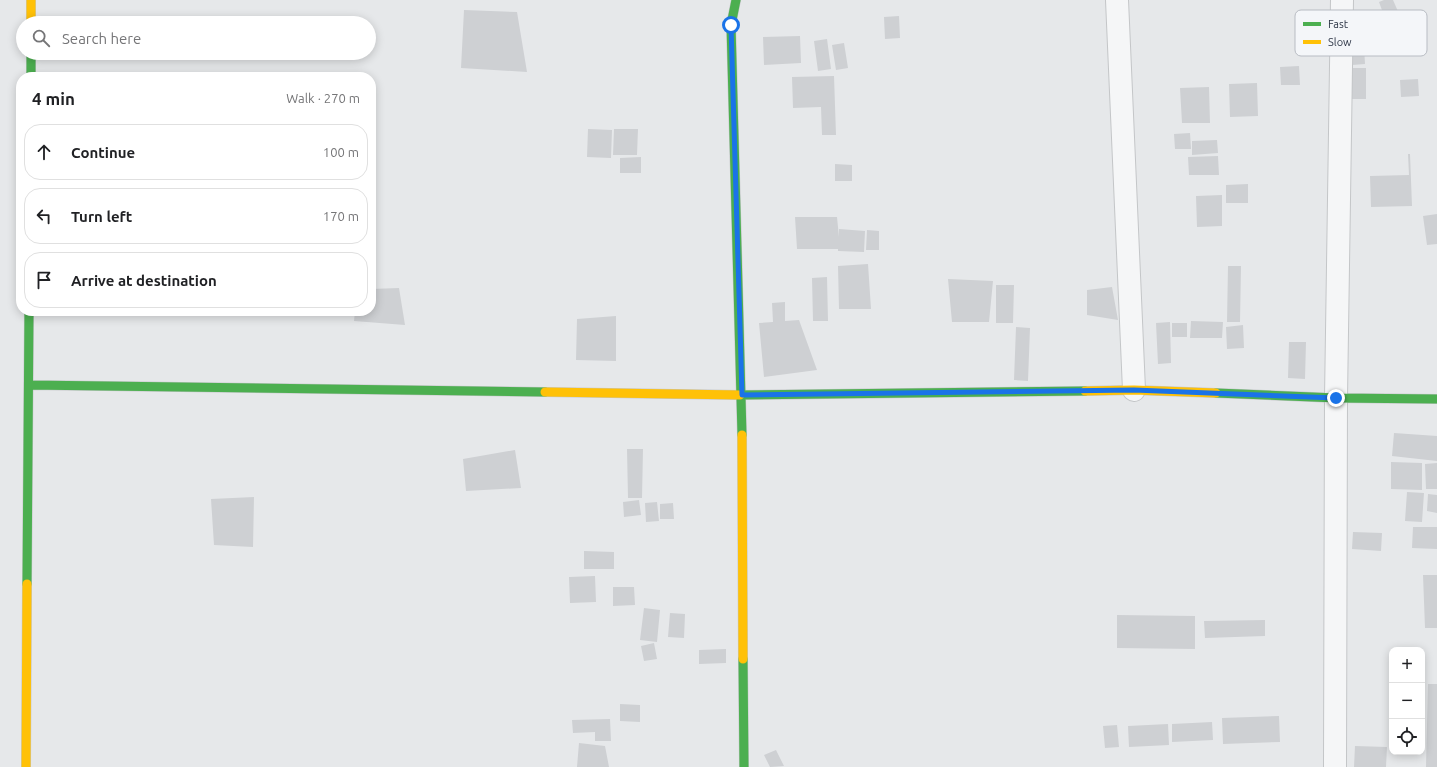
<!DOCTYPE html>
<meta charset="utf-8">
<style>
body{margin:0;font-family:Ubuntu,sans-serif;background:#f2f2f2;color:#202124}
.controls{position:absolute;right:12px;bottom:12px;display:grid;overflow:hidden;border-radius:8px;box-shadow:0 2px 10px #0003}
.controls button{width:36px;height:36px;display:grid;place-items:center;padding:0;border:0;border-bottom:1px solid #e0e0e0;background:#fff;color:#202124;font:20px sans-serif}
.stop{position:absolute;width:12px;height:12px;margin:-9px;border:3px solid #1a73e8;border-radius:50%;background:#fff}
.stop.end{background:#1a73e8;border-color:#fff;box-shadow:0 1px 4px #0008}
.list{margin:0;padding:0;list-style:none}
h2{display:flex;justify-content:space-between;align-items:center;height:52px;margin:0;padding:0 16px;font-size:17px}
h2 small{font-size:13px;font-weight:400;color:#757577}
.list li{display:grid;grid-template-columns:26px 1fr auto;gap:12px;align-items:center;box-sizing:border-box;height:56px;margin:0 8px 8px;padding:0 8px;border:1px solid #e0e0e0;border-radius:16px}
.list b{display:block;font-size:15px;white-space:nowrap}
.list em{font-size:13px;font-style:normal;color:#757577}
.icon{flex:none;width:22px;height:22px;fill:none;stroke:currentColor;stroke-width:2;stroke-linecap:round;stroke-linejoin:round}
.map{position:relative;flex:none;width:1437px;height:767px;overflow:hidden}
.search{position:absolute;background:#fff;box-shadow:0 2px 10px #0003;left:16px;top:16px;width:360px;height:44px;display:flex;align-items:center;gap:10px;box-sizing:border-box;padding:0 14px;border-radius:22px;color:#757577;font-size:15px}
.panel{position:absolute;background:#fff;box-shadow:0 2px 10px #0003;left:16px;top:72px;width:360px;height:244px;border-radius:16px}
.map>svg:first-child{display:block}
</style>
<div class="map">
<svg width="1437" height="767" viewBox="0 0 1437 767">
<rect width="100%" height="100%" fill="#e6e8ea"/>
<!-- building -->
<path fill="#ced0d3" d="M1384,0H1393L1400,16L1386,21L1379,2Z
M464,10L517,12L527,72L461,68Z
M899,16L900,38L885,39L884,17Z
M800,36L801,63L764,65L763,37Z
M827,39L831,69L818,71L814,41Z
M844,43L848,68L836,70L832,45Z
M1364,46L1365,64L1352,65L1351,47Z
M1299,66L1300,85H1281L1280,67Z
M1350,68H1366V99H1350Z
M834,76L836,135H822L821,107L793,108L792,77Z
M1418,79L1419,96L1401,97L1400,80Z
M1257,83L1258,116L1230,117L1229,84Z
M1209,87L1210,123H1182L1180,88Z
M588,129L612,130L611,158L587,157Z
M614,129H638L637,155H613Z
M1190,133L1191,149H1175L1174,134Z
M1217,140L1218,153L1192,155V141Z
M1408,154H1410L1412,206L1371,207L1370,176L1409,175Z
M1218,156L1219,175H1189L1188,157Z
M641,157V173H620V158Z
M835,164L852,165V181H835Z
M1248,184V203H1226V185Z
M1222,195V226L1197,227L1196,196Z
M1437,214V244L1427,245L1423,216Z
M795,217H837L839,237V229L865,231L864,252L838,251V249H797Z
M867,230L879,231V250H866Z
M868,264L871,309H839L838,266Z
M1228,266H1241L1240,322H1227Z
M827,277L828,321H813L812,278Z
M948,279L993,281L989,322H952Z
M996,285H1014L1013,323H996Z
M1112,287L1118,320L1087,315V290Z
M399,288L405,325L354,321L355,311H371V289Z
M785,302V321L799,320L817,370L764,377L759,323L773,322L772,303Z
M616,316V361L576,360L577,319Z
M1191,321L1223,322L1222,338H1190Z
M1170,322L1171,363L1158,364L1156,323Z
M1172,323H1187V337H1172Z
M1243,325L1244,348L1227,349L1226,327Z
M1016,327L1030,328L1028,381L1014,380Z
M1289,342H1306L1305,379L1288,378Z
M1394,433L1437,436V461L1392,456Z
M627,449H643L642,498H628Z
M515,450L521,488L466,491L463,459Z
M1391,462L1422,463V490L1391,489Z
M1437,463V489H1426L1425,464Z
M1407,492L1424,493L1422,522L1405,521Z
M1428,494L1437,495V513L1427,511Z
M254,497L253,547L214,545L211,499Z
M639,500L641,515L624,517L623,502Z
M657,502L659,521L646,522L645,503Z
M673,503L674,519H660V504Z
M1413,527H1437V549L1412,548Z
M1353,532L1382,533L1381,551L1352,549Z
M584,551L614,552V569H584Z
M1423,575H1437V628H1425Z
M595,576L596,602L570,603L569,577Z
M613,587H634L635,605L613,606Z
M644,608L660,610L657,642L640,640Z
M670,613L685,614L684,638L668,637Z
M1117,615L1195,616V649L1117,648Z
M1265,620V636L1205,638L1204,621Z
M654,643L657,659L644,661L641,646Z
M726,649V663L699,664V650Z
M1428,684H1437V767H1426Z
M620,704L640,705V722L620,721Z
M1279,716L1280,742L1223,744L1222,718Z
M610,719L611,741H595V732L573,733L572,720Z
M1212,722L1213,740L1172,742V724Z
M1168,724L1169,745L1129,747L1128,726Z
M1117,725L1119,747L1105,748L1103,726Z
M579,743L605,746L609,767H577Z
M1355,746L1387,747L1386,767H1354Z
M776,750L784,766L770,767L764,755Z"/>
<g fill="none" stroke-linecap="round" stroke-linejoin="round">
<defs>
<path id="street" d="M1117,0L1134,390
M1335,767L1336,398L1342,0"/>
<path id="fast" d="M736,0L731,25L742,435
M31,53V77
M29,385L545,392
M1216,393L1336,398L1437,399
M740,395L1085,391
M27,584L29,311
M743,659L744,767"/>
<path id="slow" d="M31,0V23
M1085,391L1134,390L1216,393
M545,392L740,395
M742,435L743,659
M26,767L27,584"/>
</defs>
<!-- street casing -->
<use href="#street" stroke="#c4c6c8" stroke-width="24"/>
<!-- fast casing -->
<use href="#fast" stroke="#c4c6c8" stroke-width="10"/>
<!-- slow casing -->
<use href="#slow" stroke="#c4c6c8" stroke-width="10"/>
<!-- street -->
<use href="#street" stroke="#f5f6f7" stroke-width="22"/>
<!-- fast -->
<use href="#fast" stroke="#4caf50" stroke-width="9"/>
<!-- slow -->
<use href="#slow" stroke="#ffc107" stroke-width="9"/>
</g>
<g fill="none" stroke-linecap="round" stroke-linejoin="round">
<!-- route -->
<path stroke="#1a73e8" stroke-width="5" d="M731,25L742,395L1134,390L1336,398"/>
</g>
<!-- legend -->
<rect x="1295" y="10" width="132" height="46" rx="6" fill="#f4f6f9" stroke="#b8bcc3" stroke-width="1"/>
<rect x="1303" y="22" width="18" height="4" fill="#4caf50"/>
<rect x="1303" y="40" width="18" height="4" fill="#ffc107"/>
<g font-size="11" fill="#2b3445">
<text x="1328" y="28">Fast</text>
<text x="1328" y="46">Slow</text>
</g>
</svg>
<div class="controls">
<button>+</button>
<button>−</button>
<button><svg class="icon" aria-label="locate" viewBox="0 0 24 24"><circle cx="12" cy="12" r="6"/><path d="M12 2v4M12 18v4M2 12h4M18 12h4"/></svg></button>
</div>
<div class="stop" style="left:731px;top:25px"></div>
<div class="stop end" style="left:1336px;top:398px"></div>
<div class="search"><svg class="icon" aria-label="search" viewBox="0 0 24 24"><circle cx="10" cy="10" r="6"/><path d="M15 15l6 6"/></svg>Search here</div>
<section class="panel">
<h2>4 min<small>Walk · 270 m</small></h2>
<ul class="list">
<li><svg class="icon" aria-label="ahead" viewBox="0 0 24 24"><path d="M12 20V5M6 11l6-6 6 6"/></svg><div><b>Continue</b></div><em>100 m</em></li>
<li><svg class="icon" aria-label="left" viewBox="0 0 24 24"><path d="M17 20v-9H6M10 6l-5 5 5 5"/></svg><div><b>Turn left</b></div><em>170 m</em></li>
<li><svg class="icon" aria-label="arrive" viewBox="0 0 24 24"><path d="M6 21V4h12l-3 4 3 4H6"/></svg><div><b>Arrive at destination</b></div></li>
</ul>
</section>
</div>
